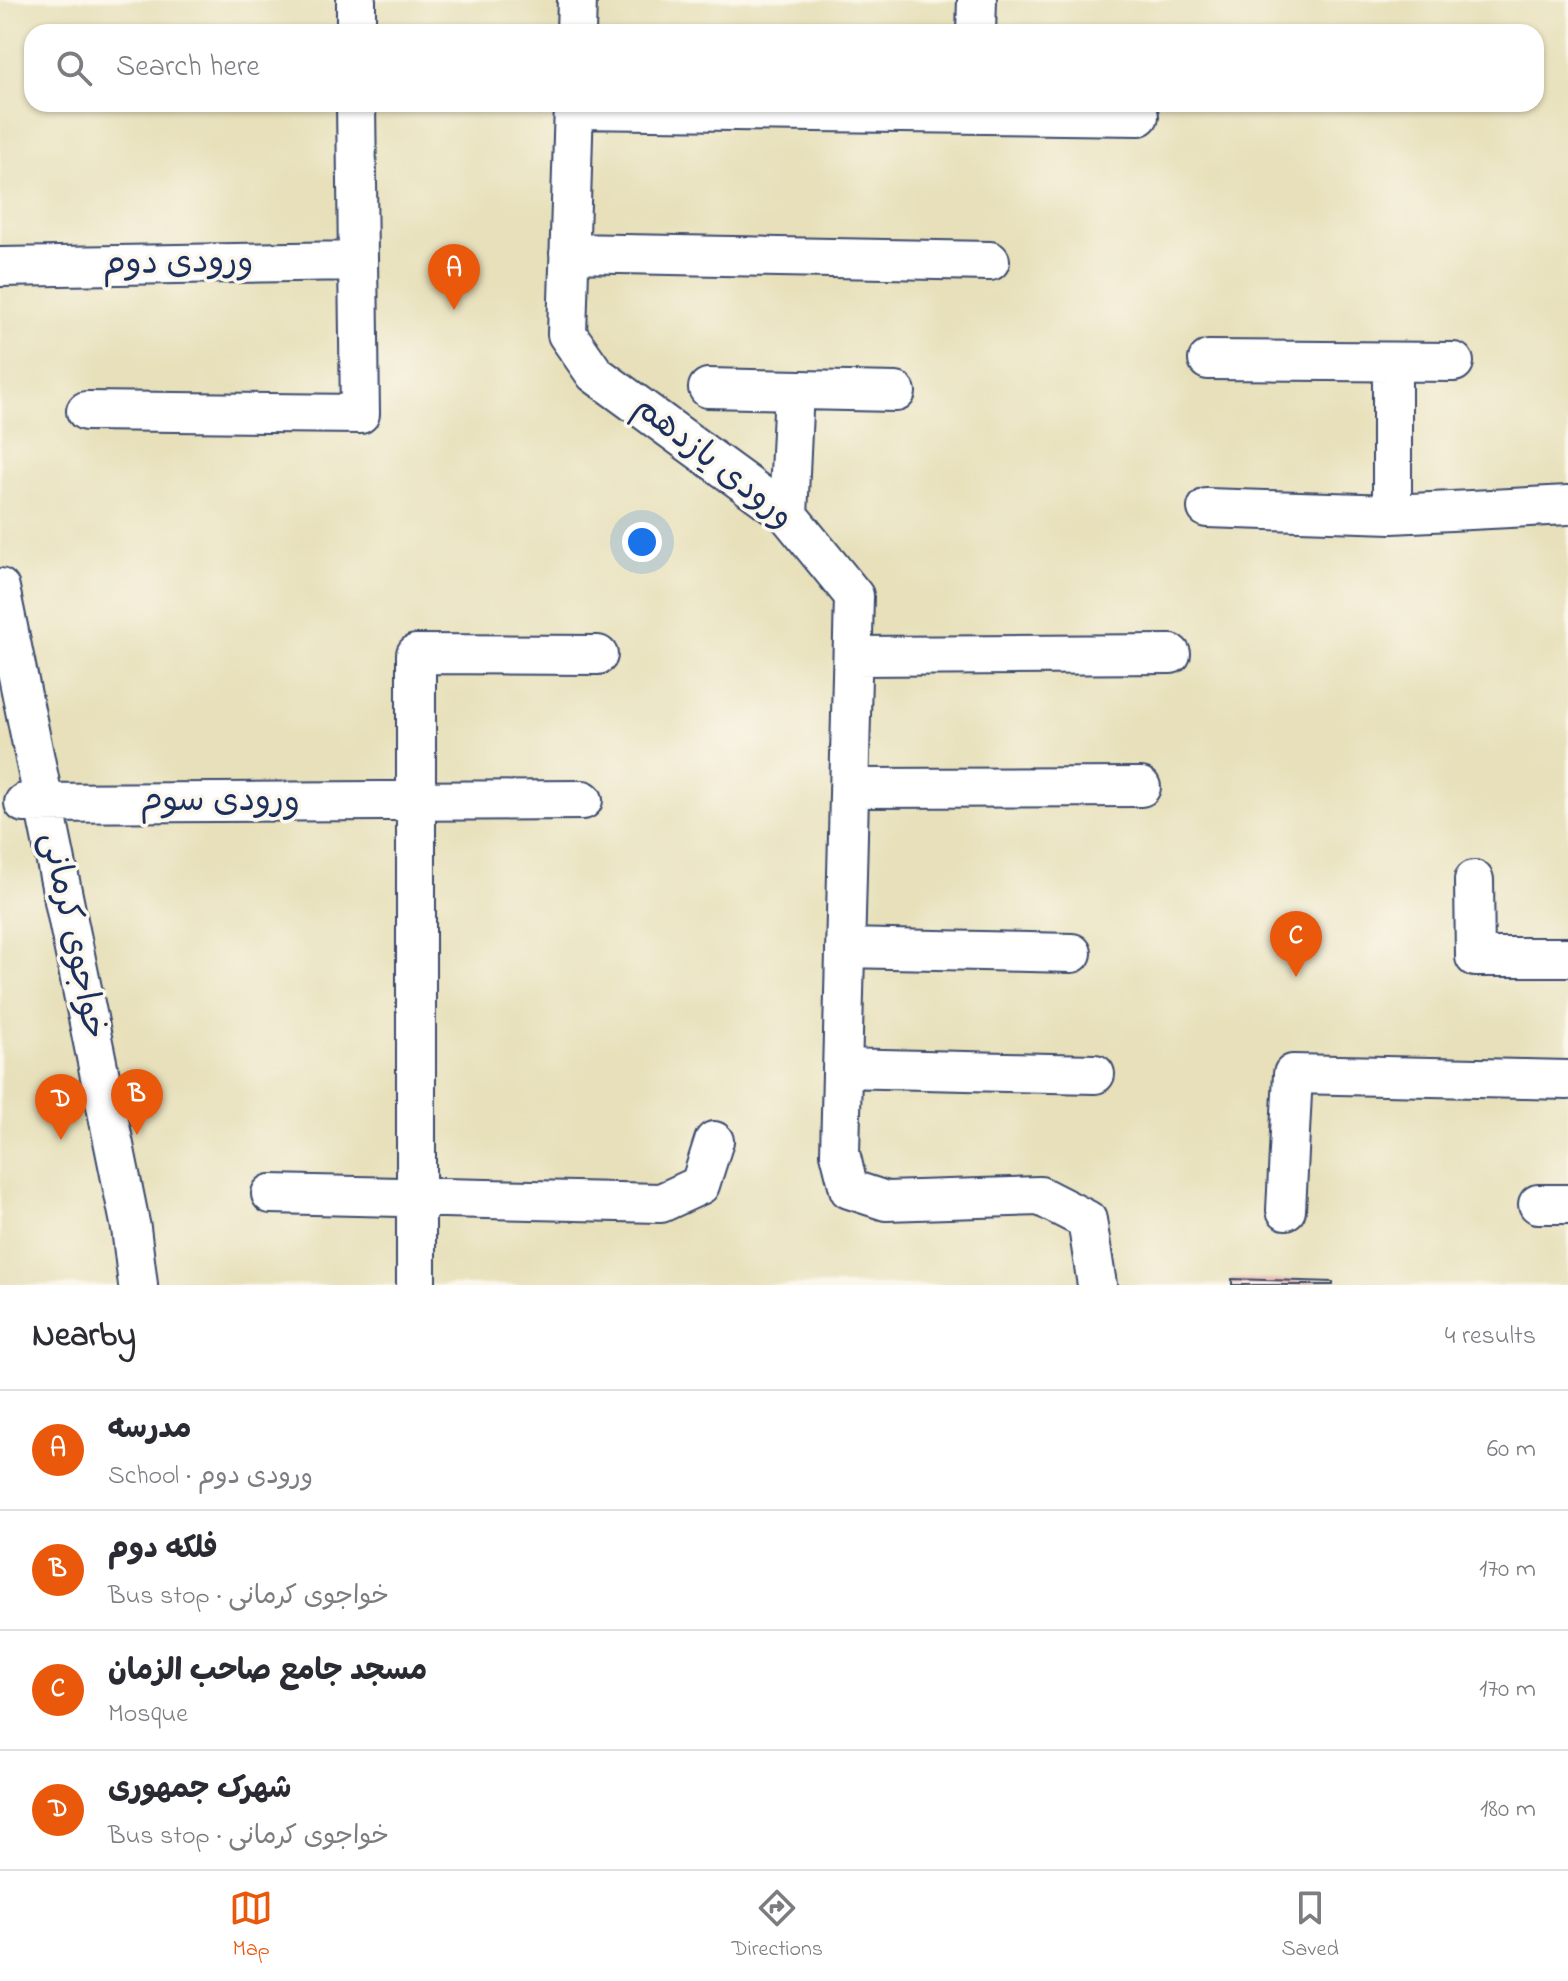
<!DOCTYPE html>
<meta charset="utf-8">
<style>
body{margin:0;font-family:"Indie Flower","Playpen Sans Arabic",sans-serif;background:#f2f2f3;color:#2b2b33}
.you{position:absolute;left:642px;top:542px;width:28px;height:28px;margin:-20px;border:6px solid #fff;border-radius:50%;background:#1a73e8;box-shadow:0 0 0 12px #1a73e833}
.badge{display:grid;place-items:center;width:52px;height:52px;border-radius:50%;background:#ea580c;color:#fff;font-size:26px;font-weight:700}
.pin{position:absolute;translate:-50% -66px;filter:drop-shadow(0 2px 4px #0008)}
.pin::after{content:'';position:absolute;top:42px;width:28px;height:24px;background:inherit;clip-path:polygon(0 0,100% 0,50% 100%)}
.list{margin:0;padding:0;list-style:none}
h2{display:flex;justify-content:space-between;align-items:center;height:104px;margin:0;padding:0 32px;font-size:34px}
h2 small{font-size:26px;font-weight:400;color:#7c7c81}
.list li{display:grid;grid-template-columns:52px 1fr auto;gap:24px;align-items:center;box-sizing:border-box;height:120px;padding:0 32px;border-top:2px solid #e1e1e2}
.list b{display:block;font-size:30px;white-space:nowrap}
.list p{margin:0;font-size:26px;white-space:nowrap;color:#7c7c81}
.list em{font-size:26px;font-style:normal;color:#7c7c81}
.icon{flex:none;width:44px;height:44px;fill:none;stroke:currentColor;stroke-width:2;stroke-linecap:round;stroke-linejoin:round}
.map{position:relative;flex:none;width:1568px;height:1285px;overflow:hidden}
.search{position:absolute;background:#fff;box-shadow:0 2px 6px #0004;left:24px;right:24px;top:24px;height:88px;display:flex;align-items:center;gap:20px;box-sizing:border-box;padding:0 28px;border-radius:24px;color:#7c7c81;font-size:30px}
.sheet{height:584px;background:#fff}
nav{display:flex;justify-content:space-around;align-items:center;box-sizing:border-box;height:112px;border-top:2px solid #e1e1e2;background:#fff;font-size:22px;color:#7c7c81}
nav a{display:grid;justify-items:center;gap:4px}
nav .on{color:#ea580c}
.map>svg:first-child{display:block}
</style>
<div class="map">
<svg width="1568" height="1285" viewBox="0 0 1568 1285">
<rect width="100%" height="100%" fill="#fbf7ec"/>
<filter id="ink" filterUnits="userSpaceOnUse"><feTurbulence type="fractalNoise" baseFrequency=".0125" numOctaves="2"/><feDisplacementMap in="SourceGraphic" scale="16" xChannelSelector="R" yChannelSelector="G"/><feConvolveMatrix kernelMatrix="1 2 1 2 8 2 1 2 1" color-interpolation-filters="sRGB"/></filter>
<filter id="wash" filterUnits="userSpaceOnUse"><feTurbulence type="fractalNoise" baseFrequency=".006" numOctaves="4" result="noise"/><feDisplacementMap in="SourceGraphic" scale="32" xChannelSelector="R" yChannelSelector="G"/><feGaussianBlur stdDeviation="1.8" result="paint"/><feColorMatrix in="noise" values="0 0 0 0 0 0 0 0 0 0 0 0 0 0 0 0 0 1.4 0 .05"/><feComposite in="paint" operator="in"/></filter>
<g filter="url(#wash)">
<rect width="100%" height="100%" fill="#e7e0ba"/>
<g id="blocks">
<!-- building -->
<path fill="#e4a69d" d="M1232,1279L1333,1282V1285H1232Z"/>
</g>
</g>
<g filter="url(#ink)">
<use href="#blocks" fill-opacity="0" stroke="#3a4a6c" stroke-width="2"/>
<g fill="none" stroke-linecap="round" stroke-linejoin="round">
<defs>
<path id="minor" d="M356,0V32
M576,32L577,0
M976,32L977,0
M574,104L567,334L595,374L788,515L854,596L840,1153L849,1189L886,1201L1040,1196L1087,1220L1097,1285
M574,109L1139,116
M569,253L990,261
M0,267L356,261
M1208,360L1454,362
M708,388L896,392
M86,411L360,414L356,104
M1207,508L1392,514L1568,505
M1392,514V362
M788,515L794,390
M0,588L131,1228L138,1285
M853,656L1171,654
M849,788L1141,787
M24,803L583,800
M1474,880L1475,957H1568
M845,948L1072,953
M842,1068L1095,1074
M271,1194L661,1203L700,1185L714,1141
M1538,1204H1568
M1286,1210L1293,1074L1568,1080
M416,1285V654L598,655"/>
</defs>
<!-- minor casing -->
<use href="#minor" stroke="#3a4a6c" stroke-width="42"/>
<!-- minor -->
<use href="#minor" stroke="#fff" stroke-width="38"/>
</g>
</g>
<g text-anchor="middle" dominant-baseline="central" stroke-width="7" stroke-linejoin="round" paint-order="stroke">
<!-- street labels -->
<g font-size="34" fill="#1b2f5e" stroke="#fbf7ec">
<text transform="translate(178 264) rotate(-1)">ورودی دوم</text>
<text transform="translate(713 463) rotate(38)">ورودی یازدهم</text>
<text x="220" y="802">ورودی سوم</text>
<text transform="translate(72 936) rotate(78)">خواجوی کرمانی</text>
</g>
</g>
</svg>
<div class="you"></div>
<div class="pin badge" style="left:454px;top:310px">A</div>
<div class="pin badge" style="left:137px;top:1135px">B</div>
<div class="pin badge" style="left:1296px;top:977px">C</div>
<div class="pin badge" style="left:61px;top:1140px">D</div>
<div class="search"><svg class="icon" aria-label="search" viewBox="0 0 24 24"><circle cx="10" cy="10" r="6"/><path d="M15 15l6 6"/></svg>Search here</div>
</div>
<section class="sheet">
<h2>Nearby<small>4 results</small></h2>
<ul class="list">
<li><span class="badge">A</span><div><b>مدرسه</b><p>School · ورودی دوم</p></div><em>60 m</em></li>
<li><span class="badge">B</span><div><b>فلکه دوم</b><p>Bus stop · خواجوی کرمانی</p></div><em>170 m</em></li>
<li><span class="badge">C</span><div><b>مسجد جامع صاحب الزمان</b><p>Mosque</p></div><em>170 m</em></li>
<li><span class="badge">D</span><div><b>شهرک جمهوری</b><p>Bus stop · خواجوی کرمانی</p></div><em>180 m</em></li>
</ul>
</section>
<nav>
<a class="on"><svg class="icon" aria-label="map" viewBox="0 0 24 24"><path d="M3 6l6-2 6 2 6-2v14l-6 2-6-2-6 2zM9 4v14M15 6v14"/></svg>Map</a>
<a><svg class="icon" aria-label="directions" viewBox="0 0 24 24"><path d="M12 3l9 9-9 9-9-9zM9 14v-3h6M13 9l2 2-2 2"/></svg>Directions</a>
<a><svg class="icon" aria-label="saved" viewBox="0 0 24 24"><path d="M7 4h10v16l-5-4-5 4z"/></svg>Saved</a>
</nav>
